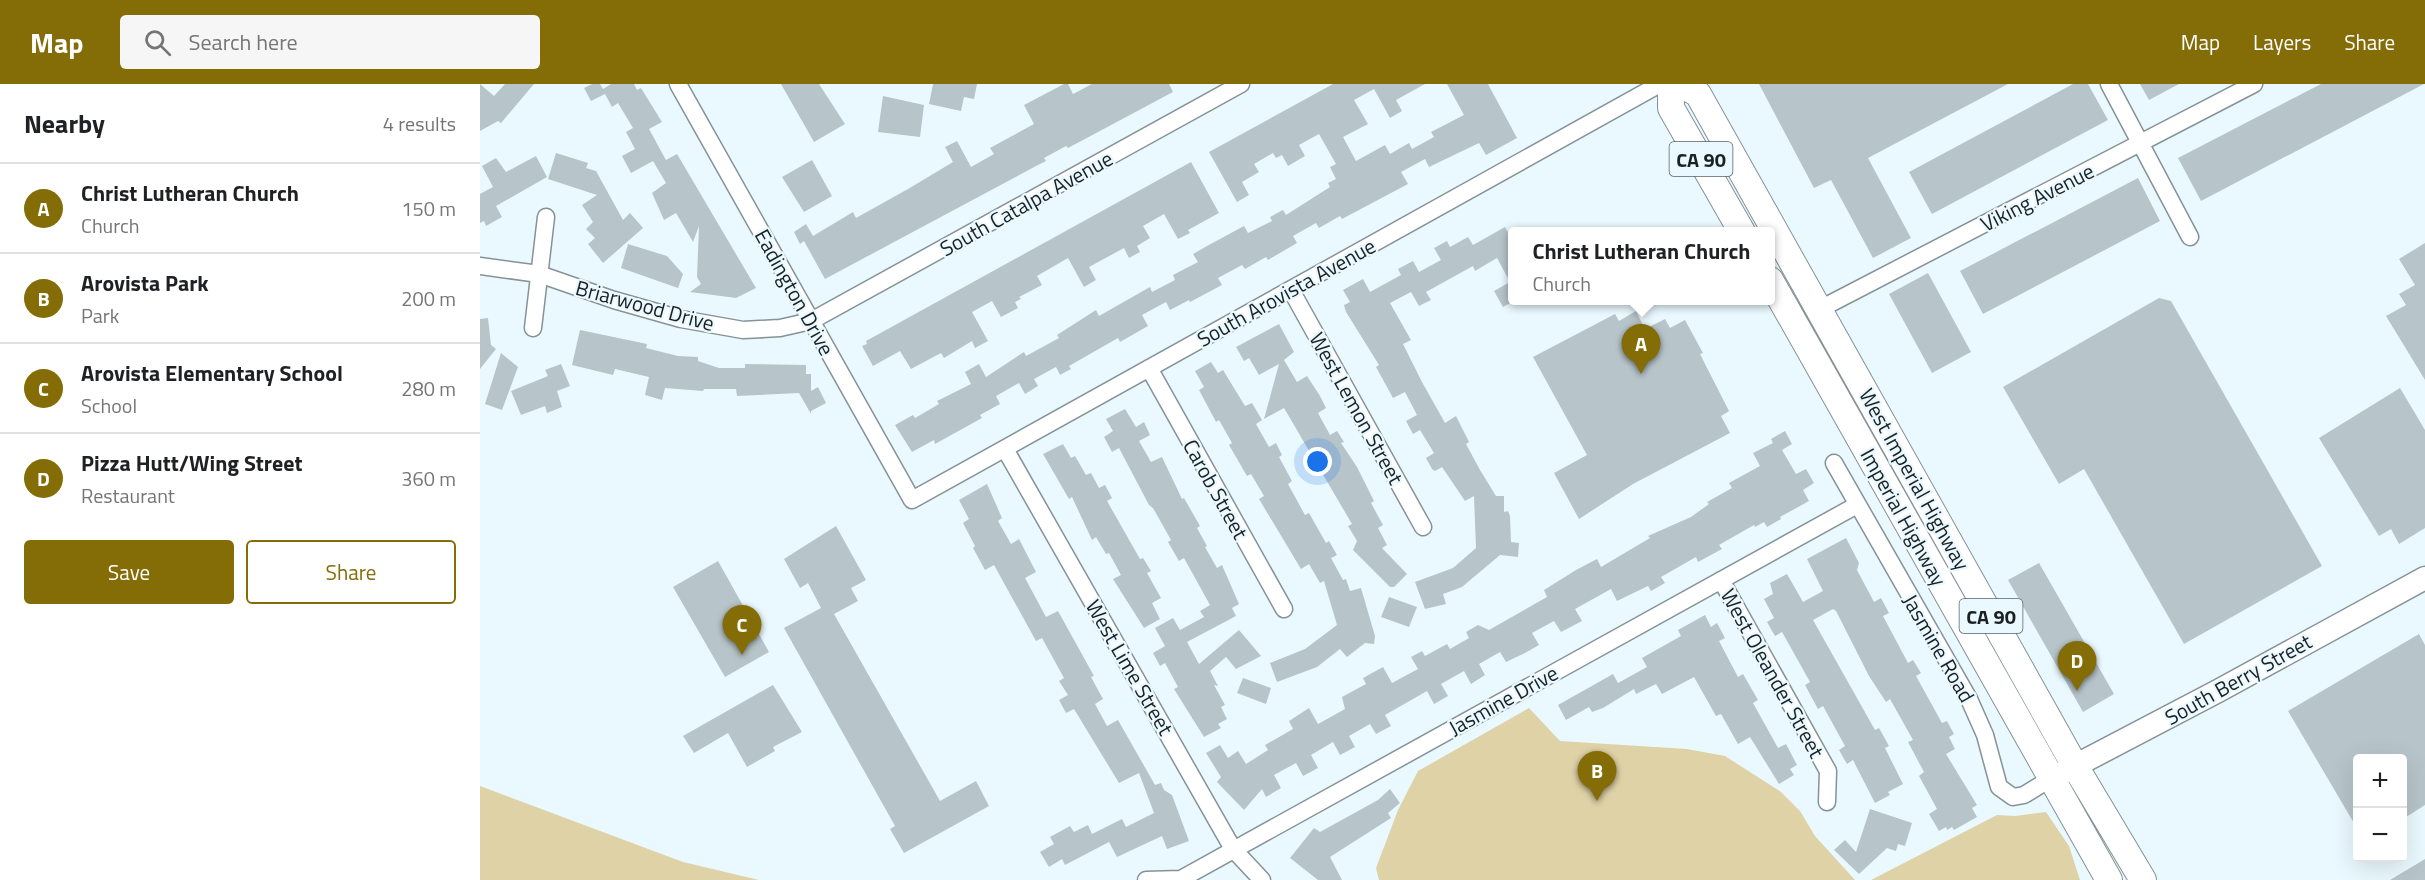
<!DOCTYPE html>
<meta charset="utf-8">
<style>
body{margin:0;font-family:"Titillium Web",sans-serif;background:#f6f6f6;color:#202124}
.controls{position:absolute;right:18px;bottom:18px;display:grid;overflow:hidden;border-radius:6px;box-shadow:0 6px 24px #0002}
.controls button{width:54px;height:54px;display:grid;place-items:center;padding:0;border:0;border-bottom:2px solid #e0e0e0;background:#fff;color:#202124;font:30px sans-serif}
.you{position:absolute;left:838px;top:378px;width:21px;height:21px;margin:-15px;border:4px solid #fff;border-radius:50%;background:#1a73e8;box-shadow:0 0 0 9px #1a73e833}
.badge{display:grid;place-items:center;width:39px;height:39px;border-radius:50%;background:#846c07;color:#fff;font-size:20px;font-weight:700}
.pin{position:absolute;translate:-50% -50px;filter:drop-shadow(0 2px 3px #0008)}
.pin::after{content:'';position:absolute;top:32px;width:21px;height:18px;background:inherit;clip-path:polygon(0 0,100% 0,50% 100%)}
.popup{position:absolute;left:1028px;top:143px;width:267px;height:78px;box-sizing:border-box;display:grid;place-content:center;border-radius:6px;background:#fff;filter:drop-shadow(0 2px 4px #0005);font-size:20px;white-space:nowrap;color:#757577}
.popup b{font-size:22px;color:#202124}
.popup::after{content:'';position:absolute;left:50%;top:100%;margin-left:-12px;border:12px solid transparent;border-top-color:#fff}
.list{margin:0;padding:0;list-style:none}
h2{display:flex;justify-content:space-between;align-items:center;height:78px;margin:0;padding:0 24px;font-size:26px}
h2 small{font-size:20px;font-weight:400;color:#757577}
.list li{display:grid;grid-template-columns:39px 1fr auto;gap:18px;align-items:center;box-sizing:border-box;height:90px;padding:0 24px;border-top:2px solid #e0e0e0}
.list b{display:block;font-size:22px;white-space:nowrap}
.list p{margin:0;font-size:20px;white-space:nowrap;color:#757577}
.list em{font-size:20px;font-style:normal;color:#757577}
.actions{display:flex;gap:12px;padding:18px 24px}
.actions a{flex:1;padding:14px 0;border:2px solid #846c07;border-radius:6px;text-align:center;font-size:21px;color:#846c07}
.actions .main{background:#846c07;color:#fff}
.icon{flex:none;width:33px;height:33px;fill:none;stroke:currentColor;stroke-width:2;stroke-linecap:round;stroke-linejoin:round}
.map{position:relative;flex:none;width:1945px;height:796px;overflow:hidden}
header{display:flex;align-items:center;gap:36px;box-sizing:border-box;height:84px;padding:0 30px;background:#846c07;color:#fff}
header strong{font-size:28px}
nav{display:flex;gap:33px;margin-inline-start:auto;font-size:21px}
.search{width:420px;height:54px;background:#f6f6f6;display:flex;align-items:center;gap:15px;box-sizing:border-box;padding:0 21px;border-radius:6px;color:#757577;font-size:22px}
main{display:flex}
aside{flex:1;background:#fff}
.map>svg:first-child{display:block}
</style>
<header>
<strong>Map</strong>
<div class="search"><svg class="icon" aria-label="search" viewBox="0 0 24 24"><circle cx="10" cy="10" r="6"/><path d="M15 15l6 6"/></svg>Search here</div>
<nav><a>Map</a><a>Layers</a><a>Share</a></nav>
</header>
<main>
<aside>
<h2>Nearby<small>4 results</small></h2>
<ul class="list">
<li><span class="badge">A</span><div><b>Christ Lutheran Church</b><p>Church</p></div><em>150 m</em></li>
<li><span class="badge">B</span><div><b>Arovista Park</b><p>Park</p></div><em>200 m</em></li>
<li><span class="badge">C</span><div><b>Arovista Elementary School</b><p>School</p></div><em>280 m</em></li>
<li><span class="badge">D</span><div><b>Pizza Hutt/Wing Street</b><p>Restaurant</p></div><em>360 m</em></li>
</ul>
<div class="actions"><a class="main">Save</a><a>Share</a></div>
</aside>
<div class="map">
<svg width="1945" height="796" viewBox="0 0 1945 796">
<rect width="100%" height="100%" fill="#eaf9ff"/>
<!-- green -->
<path fill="#dfd2a7" d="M1049,624L1080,657L1207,665L1245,672L1301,708L1320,727L1335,752L1375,796H899L896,784L918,726L938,687Z
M0,702L203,778L279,796H0Z
M1566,728L1589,762L1600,796H1391L1517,731L1535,732Z"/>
<!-- building -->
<path fill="#b7c5cb" d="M0,0L14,12L25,0H54L21,39L18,37L0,47Z
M112,0H120L123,5L131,0H154L157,6L161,4L182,38L169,45L186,76L197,70L276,204L256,214L210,208L221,200L217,193L219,142L213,158L196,129L184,136L172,109L186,99L173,77L151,89L142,72L155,65L146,48L153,44L138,19L132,23L125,10L111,17L104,4Z
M301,0H339L365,40L334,58Z
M453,0H497L494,15L484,13L481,27L449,20Z
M584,0H588L593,10L612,0H689L693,8L588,64L586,62L564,74L566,77L556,82L345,195L324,157L320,160L314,148L326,140L333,152L373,128L376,134L428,105L473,78L465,63L477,57L491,83L514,70L510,64L554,40L544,21Z
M853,0H945L916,16L922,27L910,34L894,5L874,16L888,40L863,53L876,77L905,61L910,70L929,59L932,65L954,53L951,48L984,31L967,0H1008L1037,54L1006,71L999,59L949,83L945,75L921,88L928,100L862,135L860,132L839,144L836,139L813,152L817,159L788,176L786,173L765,185L762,181L738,194L742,201L710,218L709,216L690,226L686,218L662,231L668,242L640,258L638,254L589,282L591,285L580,291L576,283L554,295L558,302L545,310L539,299L516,312L520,320L500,331L502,334L455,360L454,356L432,368L415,341L433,331L435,334L459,320L457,317L491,300L485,288L499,280L506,293L544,268L546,272L579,254L577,251L616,226L619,232L670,203L672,208L695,196L693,191L718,178L713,170L727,162L764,142L768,149L792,137L790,133L803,126L806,131L850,103L848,99L856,95L850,83L856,80L839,50L819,61L825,72L808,82L802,71L796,74L793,69L774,80L779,88L762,98L769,111L757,118L729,68Z
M1279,0H1528L1388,74L1431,154L1393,174L1351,96L1334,104Z
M1593,0H1608L1628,36L1452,130L1429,88Z
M1660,0H1699L1669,16Z
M1841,0H1944L1721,117L1698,74Z
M403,12L444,21L440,53L398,48Z
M76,69L108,79L106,84L116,87L143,136L150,129L163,144L123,179L108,160L115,154L106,145L113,138L102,121L117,111L68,95Z
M56,72L67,93L16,122L22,133L6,142L4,137L0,139V110L13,103L2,82L16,74L26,88Z
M332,76L352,112L324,128L302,93Z
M711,78L739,129L708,146L710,149L698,155L684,130L663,142L670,154L657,162L660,168L649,174L644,164L609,183L616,196L604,203L588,174L557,192L562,201L539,213L541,215L535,218L538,224L521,233L512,217L492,228L508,257L495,264L492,257L464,274L461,269L431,285L420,267L393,282L382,262L387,260L386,257Z
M1658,94L1680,137L1503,230L1480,187Z
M1025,143L1032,155V218L1023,223L1014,207L1030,198L1017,174L995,187L993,182L946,208L951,216L939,222L931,208L910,219L931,256L923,260L942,298L965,339L976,332L989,358L986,360L1000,386L1016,412H1024V428L1028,427L1030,432L1031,458L1039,459L1038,473L1020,471L982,503L963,510L966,520L945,525L935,498L973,484L996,464L994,412L985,417L962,383L955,387L952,385L946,374L954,369L940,346L933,350L926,337L937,331L925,308L913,314L896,283L899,281L866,228L864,221L870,218L863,206L883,195L890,208L921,191L918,185L933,177L939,188L961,176L954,164L967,157L970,163L988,153L993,161Z
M1945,159V296L1906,232L1926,221L1919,210L1935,201L1919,175Z
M148,160L187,172L203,190L198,204L141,184Z
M1448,189L1491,268L1452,289L1409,210Z
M1679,214L1691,217L1842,482L1704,560L1604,385L1579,400L1523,303Z
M1156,227L1165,245L1185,235L1190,244L1205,236L1223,269L1220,270L1249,327L1241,332L1250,349L1153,400L1099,435L1074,389L1107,371L1053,273L1135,230L1139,237Z
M8,234L11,261L16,265L0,285V235Z
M799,240L814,268L804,276L817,298L827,292L840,312L846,324L838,329L850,351L857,347L864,358L861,359L877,383L894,417L891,419L903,441L898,444L907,461L902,464L927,490L914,503H910L873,466L877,457L868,442L872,440L804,324L784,335L799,280L779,291L769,274L764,277L756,263Z
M100,246L167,260L166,264L198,272L218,273V277L239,284H265V280L326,281V290H331V307L338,303L346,319L331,327V330L319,309L257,312L256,305H224L223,307L185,304L182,316L165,311L169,293L135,285L133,291L92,281Z
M21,269L38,283L22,326L5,320Z
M731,278L738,289L743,286L765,322L772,319L782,336L776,340L789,363L796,359L802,371L799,373L812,397L808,400L825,431L829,429L846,459L849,457L857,471L851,474L863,496L866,495L870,507L881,504L895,552L894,560L885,559L867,573L860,565L837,583L797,598L790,579L825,565L857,541L844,497L840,499L829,480L821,485L779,415L784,412L771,390L767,392L749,361L752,359L739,336L736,338L719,306L724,303L715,287Z
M81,280L90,302L77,307L82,323L67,329L65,322L41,331L31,307L68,292L65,286Z
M1920,304L1945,346V444L1919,460L1911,445L1899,452L1839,354Z
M645,325L656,343L664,338L670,351L659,357L671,378L682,373L702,415L704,414L720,442L717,444L727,462L725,463L737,484L742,481L759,520L752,524L756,532L707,558L719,580L759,546L781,572L756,585L746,573L730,587L738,602L734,601L745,621L741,623L747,635L738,640L741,644L724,653L694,605L698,603L685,579L680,582L673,569L685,562L675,544L693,534L700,546L724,533L720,527L730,521L704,474L699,477L688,458L691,456L673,424L669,421L639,364L632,368L624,353L633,347L626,335Z
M1305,347L1312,360L1302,366L1316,390L1326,385L1334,399L1323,406L1329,417L1300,433L1301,435L1287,443L1284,438L1275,443L1274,441L1239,461L1242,465L1218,478L1216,473L1181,493L1185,499L1171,507L1168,502L1137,517L1131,505L1095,525L1102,537L1081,548L1074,537L1052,549L1059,561L1045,569L1026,578L1020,568L999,580L1005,591L991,600L984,587L961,600L968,612L954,620L947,607L905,631L911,642L896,650L890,640L869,652L875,663L860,671L853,658L831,671L838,684L823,692L816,679L794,691L801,704L786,713L782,705L764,726L737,698L741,693L726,669L740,661L748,674L758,667L766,680L788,666L785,661L813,645L809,637L829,624L838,640L865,625L862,613L886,600L883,594L903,583L912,599L938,585L931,573L942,567L945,572L967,560L970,565L989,554L986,548L998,541L1009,546L1067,513L1064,506L1096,486L1117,475L1121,483L1170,454L1168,452L1211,433L1229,420L1227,418L1252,404L1249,399L1280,382L1273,369L1293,359L1291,355Z
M583,360L591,374L595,372L606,391L611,389L619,404L625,401L632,414L627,417L660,475L663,474L671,487L667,489L681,514L672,519L680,535L664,544L633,495L641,491L629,469L626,470L616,453L612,456L592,413L589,415L563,370Z
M507,400L522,434L518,437L531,460L539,455L556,488L545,494L566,533L578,527L614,592L611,593L623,615L615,620L627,642L638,636L675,701L681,699L684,706L692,711L709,757L687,765L682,752L637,773L629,758L585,781L582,775L569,783L560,768L574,760L570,753L590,742L594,748L608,741L612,750L642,735L646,743L674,729L659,689L639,699L594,625L586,629L579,616L588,611L579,597L584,594L562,554L556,557L514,481L505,486L493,464L495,462L483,439L489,435L479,416Z
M356,442L386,496L371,504L378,517L354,530L460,717L496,697L509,722L424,769L410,745L415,742L304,544L341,524L328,499L320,504L304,475Z
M1366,454L1379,479L1377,486L1394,518L1401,514L1409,529L1403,532L1428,579L1433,576L1441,589L1436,592L1462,639L1467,637L1474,650L1469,653L1475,665L1466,670L1497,721L1492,724L1497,733L1474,746L1472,743L1467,746L1466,743L1459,747L1449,730L1457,725L1439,692L1444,688L1428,658L1433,656L1410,615L1406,618L1389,592L1356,527L1353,525L1333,536L1395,646L1399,644L1409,662L1405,664L1423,700L1408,708L1410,711L1395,719L1373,676L1367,680L1359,666L1365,662L1343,622L1338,625L1325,601L1330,598L1302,548L1295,552L1287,538L1294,534L1284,515L1293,510L1290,499L1307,490L1323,518L1343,507L1327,475Z
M238,477L289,568L245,593L193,503Z
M1559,479L1634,610L1603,628L1528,496Z
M909,513L937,523L929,543L901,533Z
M1225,531L1231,543L1237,539L1245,554L1239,557L1258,593L1263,590L1278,616L1273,619L1298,664L1306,660L1317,681L1310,685L1314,691L1299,700L1270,653L1258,660L1241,630L1236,632L1214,593L1182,610L1176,600L1156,610L1154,605L1123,624L1112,628L1109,623L1086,636L1078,621L1133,590L1138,599L1167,583L1162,574L1201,552L1198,546Z
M1939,550L1945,561V721L1923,735V675H1878V746L1808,627Z
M763,594L791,604L786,620L757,609Z
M293,601L322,648L293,663L295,667L267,683L248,649L214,669L203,652Z
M910,705L920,719L908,729L911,734L850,773L862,796H838L810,774L834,744L840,748L898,716Z
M1390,725L1432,739L1425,762L1418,760L1416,767L1407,764L1379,790L1354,766L1365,756L1376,768Z
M1945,775V796H1910Z"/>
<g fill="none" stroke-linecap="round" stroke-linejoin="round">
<defs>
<path id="street" d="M198,0L432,416L1180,0
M1629,0L1710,153
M0,182L59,190L134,216L201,235L263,246L300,244L331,237L761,0
M811,206L943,443
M1340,225L1774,0
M53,244L66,133
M669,284L804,525
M525,365L753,765L782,796
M1354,379L1489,615L1505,651L1519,703L1533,713L1544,711L1570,695
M1241,496L1348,687L1347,718
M666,796L701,795L1377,421"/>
<path id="secondary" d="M1570,695L1738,607L1945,494"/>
<path id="primary" d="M1191,0V24L1262,148
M1201,0L1218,10L1595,682L1663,796
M1290,196L1629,796"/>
</defs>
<!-- street casing -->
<use href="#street" stroke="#859297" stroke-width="19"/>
<!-- secondary casing -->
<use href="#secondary" stroke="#859297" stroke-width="25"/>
<!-- primary casing -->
<use href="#primary" stroke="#859297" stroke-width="28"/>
<!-- street -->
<use href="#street" stroke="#fff" stroke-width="16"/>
<!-- secondary -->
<use href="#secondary" stroke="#fff" stroke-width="22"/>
<!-- primary -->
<use href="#primary" stroke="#fff" stroke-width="26"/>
</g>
<g text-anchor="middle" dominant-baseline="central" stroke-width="4.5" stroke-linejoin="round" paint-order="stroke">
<!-- shield labels -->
<g fill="#eaf9ff" stroke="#596265" stroke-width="1.5">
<rect x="1189.5" y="58" width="63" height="34" rx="4.5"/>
<rect x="1479.5" y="515" width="63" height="34" rx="4.5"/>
</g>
<g font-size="20" font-weight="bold" fill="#1b2123">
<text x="1221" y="75">CA 90</text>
<text x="1511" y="532">CA 90</text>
</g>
<!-- street labels -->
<g font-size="21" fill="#1b2123" stroke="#eaf9ff">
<text transform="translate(1557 113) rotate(-27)">Viking Avenue</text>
<text transform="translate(546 119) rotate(-29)">South Catalpa Avenue</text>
<text transform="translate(315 208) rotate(61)">Eadington Drive</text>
<text transform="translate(806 208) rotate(-29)">South Arovista Avenue</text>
<text transform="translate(165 221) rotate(15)">Briarwood Drive</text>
<text transform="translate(877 324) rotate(61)">West Lemon Street</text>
<text transform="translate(1435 395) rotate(61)">West Imperial Highway</text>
<text transform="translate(736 405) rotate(61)">Carob Street</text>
<text transform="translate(1424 433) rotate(61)">Imperial Highway</text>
<text transform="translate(1459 564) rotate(60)">Jasmine Road</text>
<text transform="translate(650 583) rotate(60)">West Lime Street</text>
<text transform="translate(1293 589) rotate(61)">West Oleander Street</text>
<text transform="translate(1758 595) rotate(-29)">South Berry Street</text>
<text transform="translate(1023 616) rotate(-29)">Jasmine Drive</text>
</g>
</g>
</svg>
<div class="controls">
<button>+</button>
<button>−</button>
</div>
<div class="you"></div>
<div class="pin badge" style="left:1161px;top:290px">A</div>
<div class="popup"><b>Christ Lutheran Church</b>Church</div>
<div class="pin badge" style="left:1117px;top:717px">B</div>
<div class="pin badge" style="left:262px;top:571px">C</div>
<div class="pin badge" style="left:1597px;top:607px">D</div>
</div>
</main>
